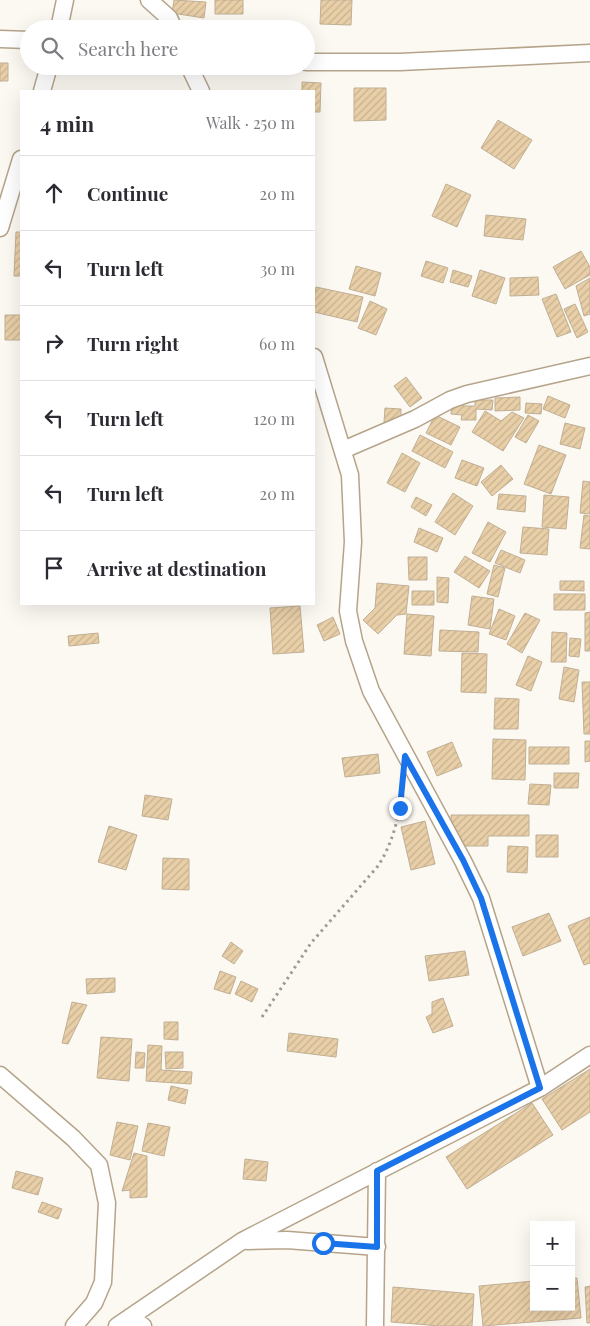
<!DOCTYPE html>
<meta charset="utf-8">
<style>
body{margin:0;font-family:"Playfair Display",serif;background:#f2f2f3;color:#2b2b33}
.controls{position:absolute;right:15px;bottom:15px;display:grid;overflow:hidden;border-radius:0px;box-shadow:0 5px 20px #0002}
.controls button{width:45px;height:45px;display:grid;place-items:center;padding:0;border:0;border-bottom:1px solid #e1e1e2;background:#fff;color:#2b2b33;font:25px sans-serif}
.stop{position:absolute;width:15px;height:15px;margin:-11px;border:4px solid #1a73e8;border-radius:50%;background:#fff}
.stop.end{background:#1a73e8;border-color:#fff;box-shadow:0 1px 5px #0008}
.list{margin:0;padding:0;list-style:none}
h2{display:flex;justify-content:space-between;align-items:center;height:65px;margin:0;padding:0 20px;font-size:21px}
h2 small{font-size:16px;font-weight:400;color:#7c7c81}
.list li{display:grid;grid-template-columns:32px 1fr auto;gap:15px;align-items:center;box-sizing:border-box;height:75px;padding:0 20px;border-top:1px solid #e1e1e2}
.list b{display:block;font-size:19px;white-space:nowrap}
.list em{font-size:16px;font-style:normal;color:#7c7c81}
.icon{flex:none;width:28px;height:28px;fill:none;stroke:currentColor;stroke-width:2;stroke-linecap:round;stroke-linejoin:round}
.map{position:relative;flex:none;width:590px;height:1326px;overflow:hidden}
.search{position:absolute;background:#fff;box-shadow:0 5px 20px #0002;left:20px;top:20px;width:295px;height:55px;display:flex;align-items:center;gap:12px;box-sizing:border-box;padding:0 18px;border-radius:28px;color:#7c7c81;font-size:19px}
.panel{position:absolute;background:#fff;box-shadow:0 5px 20px #0002;left:20px;top:90px;width:295px;height:515px;border-radius:0px}
.map>svg:first-child{display:block}
</style>
<div class="map">
<svg width="590" height="1326" viewBox="0 0 590 1326">
<defs>
<pattern id="building-hatch" width="6" height="6" patternUnits="userSpaceOnUse" patternTransform="scale(1.25)"><rect width="6" height="6" fill="#e9cfa8"/><path d="M-1 1l2-2M0 6l6-6M5 7l2-2" fill="none" stroke="#c7b18f"/></pattern>
</defs>
<rect width="100%" height="100%" fill="#fcf9f3"/>
<!-- building -->
<path fill="url(#building-hatch)" stroke="#c0af94" d="M174,0L206,2L204,18L172,13Z
M215,0H243V14H215Z
M321,0H352L351,25L320,24Z
M0,63H8V81H0Z
M302,82L321,83L320,112H314V91H302Z
M354,88H386V120L354,121Z
M498,120L532,140L514,169L481,148Z
M446,184L471,195L457,227L432,216Z
M486,215L526,219L523,240L484,236Z
M16,232H21V276H14Z
M581,251L590,267V275L565,289L553,267Z
M426,261L448,268L443,283L421,276Z
M356,266L381,273L375,296L349,289Z
M453,270L472,276L468,287L450,282Z
M480,270L505,278L496,304L472,296Z
M538,277L539,295L510,296V278Z
M590,278V314L584,316L576,286Z
M316,287L363,297L357,322L314,312V299Z
M556,294L571,332L557,337L542,299Z
M370,301L387,309L376,335L358,328Z
M575,304L588,332L577,338L564,309Z
M5,315H21V340H5Z
M406,377L422,398L410,407L394,386Z
M548,396L570,405L565,418L543,409Z
M520,397V410L495,411V398Z
M452,399H464L463,406H475V400H493L492,410L476,409V420H461L462,415L451,414Z
M526,403L542,404L541,414L525,413Z
M385,408L401,409V423L384,422Z
M485,411L501,421L512,412L524,418L503,451L472,432Z
M435,415L460,427L451,445L426,433Z
M528,415L539,421L526,443L515,437Z
M565,423L585,428L580,449L560,444Z
M420,435L453,452L445,468L412,451Z
M539,445L566,455L551,494L524,484Z
M402,453L420,463L405,492L387,483Z
M462,460L484,468L477,486L455,478Z
M501,465L513,479L492,496L481,482Z
M583,481L590,482V514L580,513Z
M453,493L473,506L455,535L435,522Z
M499,494L526,496L525,512L497,509Z
M544,495L569,497L566,529L542,527Z
M416,497L432,505L426,516L411,507Z
M584,515L590,516V549L580,548Z
M488,522L506,532L490,562L472,553Z
M523,527L549,529L547,555L520,553Z
M419,528L443,538L437,552L414,542Z
M501,550L525,560L520,573L495,563Z
M465,556L490,571L479,588L454,572Z
M408,557H427V580H409Z
M494,565L505,568L498,597L487,594Z
M437,577L449,578L448,603L437,602Z
M560,581H584V591L560,590Z
M377,583L409,586L406,614L397,615L378,634L363,620L375,608Z
M412,591H434V605H412Z
M554,594H585V610H554Z
M472,596L494,599L490,629L468,625Z
M300,606L304,652L273,654L270,608Z
M499,609L515,616L506,640L489,634Z
M590,612V651H585V613Z
M525,613L540,620L522,653L507,644Z
M407,614L434,616L431,656L404,654Z
M333,617L340,634L324,641L317,625Z
M440,630L479,632L478,652L439,651Z
M552,632L567,633L566,662H551Z
M98,633L99,643L69,646L68,636Z
M570,638L581,639L579,657L569,656Z
M462,653L487,654L486,693L461,692Z
M528,656L542,662L531,691L516,685Z
M564,667L579,670L574,702L559,699Z
M582,682H590V734H584Z
M495,698L519,699L518,729H494Z
M493,739L526,740L525,780L492,779Z
M585,741H590V761L585,762Z
M452,742L462,766L437,776L427,752Z
M529,747H569V764H529Z
M378,754L380,773L345,777L342,758Z
M554,773H579L578,788H554Z
M530,784L551,785L549,805L528,804Z
M145,795L172,799L168,820L142,816Z
M451,815H529V836H488V846H451Z
M425,821L435,864L411,870L401,827Z
M109,826L137,835L126,870L98,862Z
M536,835H558V857H536Z
M508,846L528,847L527,873L507,872Z
M163,858L189,859V890L162,889Z
M549,913L561,941L523,956L512,927Z
M590,917V963L584,965L568,926Z
M231,942L243,951L234,964L222,956Z
M465,951L469,975L429,981L425,956Z
M220,971L236,977L230,994L214,989Z
M115,978V992L87,994L86,979Z
M241,981L258,989L252,1002L235,994Z
M443,998L453,1026L433,1033L426,1017L432,1014V1002Z
M72,1002L87,1005L68,1044L62,1043Z
M164,1022H178V1040L164,1039Z
M289,1033L338,1039L336,1057L287,1051Z
M101,1037L132,1039L129,1081L97,1078Z
M148,1045L162,1046L161,1070L192,1072L191,1084L146,1081Z
M136,1052L145,1053L144,1068H135Z
M165,1052H183V1068L166,1069Z
M590,1069V1112L562,1130L542,1099Z
M171,1086L188,1090L185,1104L168,1100Z
M532,1103L553,1135L467,1189L446,1157Z
M117,1122L138,1126L130,1160L110,1155Z
M148,1123L170,1127L164,1156L142,1151Z
M134,1153L147,1156V1197L130,1198V1190L122,1191Z
M245,1159L268,1162L266,1181L243,1179Z
M16,1171L43,1178L38,1195L12,1188Z
M42,1202L62,1209L58,1219L38,1212Z
M571,1278H577L581,1318L483,1326L479,1286L534,1281V1307H571Z
M590,1286V1323H587L585,1287Z
M393,1287L474,1294L472,1326H440L391,1322Z"/>
<g fill="none" stroke-linecap="round" stroke-linejoin="round">
<defs>
<path id="street" d="M149,0L169,18L174,29
M59,29L65,0
M0,39L29,40
M306,62H400L590,53
M189,66L201,91
M42,91L49,66
M0,228L21,159
M314,357L350,475L353,542L348,611L354,641L371,691L463,861L481,898L540,1088
M343,450L415,419L450,400L467,394L590,366
M0,1075L73,1138L99,1165L107,1203L103,1282L94,1303L74,1326
M247,1241L287,1240L377,1247
M130,1317L143,1326
M117,1326L242,1241L540,1088L590,1055
M375,1326L377,1171"/>
</defs>
<!-- street casing -->
<use href="#street" stroke="#b5a48a" stroke-width="19"/>
<!-- path -->
<path stroke="#9f9b93" stroke-width="3" stroke-dasharray="2.5 4" stroke-linecap="butt" d="M262,1017L311,943L378,866C393,843 399,816 403,789"/>
<!-- street -->
<use href="#street" stroke="#fff" stroke-width="16"/>
</g>
<g fill="none" stroke-linecap="round" stroke-linejoin="round">
<!-- route -->
<path stroke="#1a73e8" stroke-width="6" d="M323,1243L377,1247V1171L540,1088L481,898L463,860L405,756L400,808"/>
</g>
</svg>
<div class="controls">
<button>+</button>
<button>−</button>
</div>
<div class="stop" style="left:323px;top:1243px"></div>
<div class="stop end" style="left:400px;top:808px"></div>
<div class="search"><svg class="icon" aria-label="search" viewBox="0 0 24 24"><circle cx="10" cy="10" r="6"/><path d="M15 15l6 6"/></svg>Search here</div>
<section class="panel">
<h2>4 min<small>Walk · 250 m</small></h2>
<ul class="list">
<li><svg class="icon" aria-label="ahead" viewBox="0 0 24 24"><path d="M12 20V5M6 11l6-6 6 6"/></svg><div><b>Continue</b></div><em>20 m</em></li>
<li><svg class="icon" aria-label="left" viewBox="0 0 24 24"><path d="M17 20v-9H6M10 6l-5 5 5 5"/></svg><div><b>Turn left</b></div><em>30 m</em></li>
<li><svg class="icon" aria-label="right" viewBox="0 0 24 24"><path d="M7 20v-9h11M14 6l5 5-5 5"/></svg><div><b>Turn right</b></div><em>60 m</em></li>
<li><svg class="icon" aria-label="left" viewBox="0 0 24 24"><path d="M17 20v-9H6M10 6l-5 5 5 5"/></svg><div><b>Turn left</b></div><em>120 m</em></li>
<li><svg class="icon" aria-label="left" viewBox="0 0 24 24"><path d="M17 20v-9H6M10 6l-5 5 5 5"/></svg><div><b>Turn left</b></div><em>20 m</em></li>
<li><svg class="icon" aria-label="arrive" viewBox="0 0 24 24"><path d="M6 21V4h12l-3 4 3 4H6"/></svg><div><b>Arrive at destination</b></div></li>
</ul>
</section>
</div>
